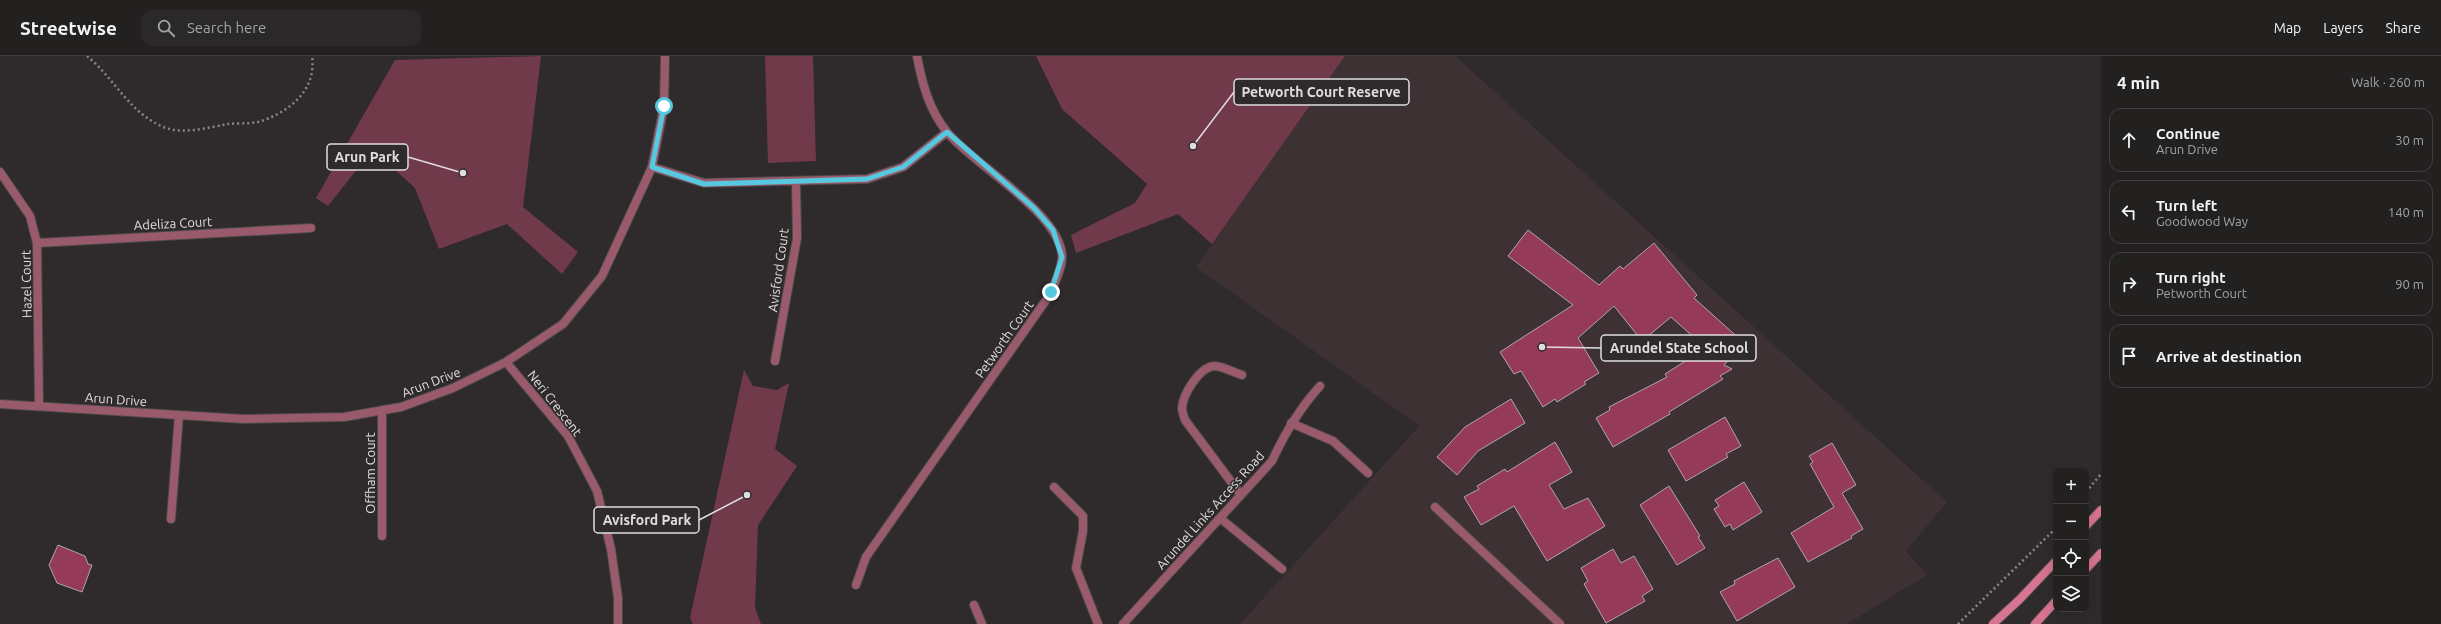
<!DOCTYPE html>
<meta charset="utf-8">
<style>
body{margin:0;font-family:Ubuntu,sans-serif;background:#2b2829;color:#f1f3f6}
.controls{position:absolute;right:12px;bottom:12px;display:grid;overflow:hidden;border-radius:8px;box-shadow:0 4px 16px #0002}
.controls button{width:36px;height:36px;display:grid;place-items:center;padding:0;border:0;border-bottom:1px solid #403e3e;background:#232020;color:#f1f3f6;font:20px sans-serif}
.stop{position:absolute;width:12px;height:12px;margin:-9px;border:3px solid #56c9e0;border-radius:50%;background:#fff}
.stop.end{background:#56c9e0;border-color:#fff;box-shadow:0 1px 4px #0008}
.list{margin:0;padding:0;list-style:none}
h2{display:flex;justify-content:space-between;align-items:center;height:52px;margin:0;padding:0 16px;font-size:17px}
h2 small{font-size:13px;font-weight:400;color:#a3a3a5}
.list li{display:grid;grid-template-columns:26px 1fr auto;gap:12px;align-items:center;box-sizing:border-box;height:64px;margin:0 8px 8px;padding:0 8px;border:1px solid #403e3e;border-radius:12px}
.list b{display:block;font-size:15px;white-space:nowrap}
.list p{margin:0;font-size:13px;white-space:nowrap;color:#a3a3a5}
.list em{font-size:13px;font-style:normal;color:#a3a3a5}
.icon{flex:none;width:22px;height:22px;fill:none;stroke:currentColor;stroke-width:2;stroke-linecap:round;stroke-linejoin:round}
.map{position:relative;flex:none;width:2101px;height:568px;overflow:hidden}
header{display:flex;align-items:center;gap:24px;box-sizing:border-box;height:56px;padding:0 20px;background:#232020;border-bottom:1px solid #403e3e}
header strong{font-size:19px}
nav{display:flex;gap:22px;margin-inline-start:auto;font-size:14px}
.search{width:280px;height:36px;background:#2b2829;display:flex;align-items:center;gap:10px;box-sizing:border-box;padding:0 14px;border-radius:12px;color:#a3a3a5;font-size:15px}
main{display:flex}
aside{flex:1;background:#232020}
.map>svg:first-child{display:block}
</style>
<header>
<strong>Streetwise</strong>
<div class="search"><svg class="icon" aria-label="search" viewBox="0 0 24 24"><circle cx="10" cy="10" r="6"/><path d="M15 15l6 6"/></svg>Search here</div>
<nav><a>Map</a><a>Layers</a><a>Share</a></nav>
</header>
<main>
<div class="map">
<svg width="2101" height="568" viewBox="0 0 2101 568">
<rect width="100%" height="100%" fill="#2f2a2b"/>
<!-- built -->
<path fill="#3d3134" d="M1345,0H1455L1947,446L1906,495L1927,519L1847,568H1240L1419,370L1196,211Z"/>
<!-- green -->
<path fill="#713a4a" d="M541,0L523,151L578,196L562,218L507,168L439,193L415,132L382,102H366L328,150L316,142L395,4Z
M765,0H813L816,105L768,107Z
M1036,0H1345L1212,188L1178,158L1076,197L1071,179L1135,147L1147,128L1062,53Z
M744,314L753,330L777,334L789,327L775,393L797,410L758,469L755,552L761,568H693L690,562Z"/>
<!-- building -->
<path fill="#963a59" stroke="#ada7a8" d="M1528,174L1599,229L1620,210L1623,213L1654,187L1697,239L1694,242L1744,287L1724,309L1732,313L1720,320L1723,323L1669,356L1670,358L1613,391L1596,362L1610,354L1609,351L1667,321L1665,318L1706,292L1671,261L1642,285L1614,250L1578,282L1599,317L1584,326L1586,328L1557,346L1555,343L1543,351L1521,315L1514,318L1500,296L1573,249L1508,200Z
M1511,343L1525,367L1478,395L1457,419L1437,401L1465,371Z
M1725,361L1741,390L1726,398L1728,401L1686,425L1668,394Z
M1555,386L1572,416L1549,429L1564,453L1588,442L1605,470L1547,505L1514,450L1481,469L1464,441L1479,433L1477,430L1505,413L1507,416Z
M1832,387L1856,429L1842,437L1863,473L1851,480L1852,482L1808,506L1791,477L1834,451L1810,408L1813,406L1809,400Z
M1744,426L1762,456L1733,474L1730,468L1725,471L1714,453L1719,450L1715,444Z
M1669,430L1700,480L1698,481L1705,492L1677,509L1640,449Z
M58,489L85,500L88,508L92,509L82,536L57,527L49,509Z
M1613,493L1621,507L1634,500L1653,533L1642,540L1645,545L1606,567L1584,528L1588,525L1581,512Z
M1778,502L1795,531L1737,565L1720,536L1735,528L1734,525Z"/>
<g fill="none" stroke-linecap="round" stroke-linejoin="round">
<defs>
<path id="service" d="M1291,367L1333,385L1368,417
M1054,431L1083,460V475L1076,512L1098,568
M1241,439L1185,364C1184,360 1182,356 1182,352C1183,338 1200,310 1215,310C1224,311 1233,316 1242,319
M1435,451L1560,568
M1220,462L1282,513
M974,549L982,568
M1123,568L1272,405C1285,377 1299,353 1320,330"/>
<path id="minor" d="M652,111L704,127L867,123L903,111L947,76
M0,116L30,160L37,187L39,350
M37,187L311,172
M775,305L797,182L796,126
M506,306L568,380L597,435L611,493L618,542V568
M0,348L244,363L344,361L401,351L453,332L506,306L563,268L602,220L652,111L664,50L665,0
M382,354V480
M171,463L179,359
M856,529L866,501L1051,237C1055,226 1062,212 1062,202C1063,158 972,108 947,76C929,54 922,27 917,0"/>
<path id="secondary" d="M2086,470L2101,454
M2086,513L2101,497
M1993,568L2019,544L2056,505
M2035,568L2056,545"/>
</defs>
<!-- service casing -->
<use href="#service" stroke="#4b4748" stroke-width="10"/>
<!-- minor casing -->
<use href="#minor" stroke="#4b4748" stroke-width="10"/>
<!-- secondary casing -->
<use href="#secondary" stroke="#4b4748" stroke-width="10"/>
<!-- path -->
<path stroke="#8b8788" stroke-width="2.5" stroke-dasharray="2 3" stroke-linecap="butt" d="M87,0C113,21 128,54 159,69C179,80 206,72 228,68C237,67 248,68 258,66C288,57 317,35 312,0
M2086,436L2101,418
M1958,568L2056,472"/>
<!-- service -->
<use href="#service" stroke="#995b6c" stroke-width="8"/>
<!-- minor -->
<use href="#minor" stroke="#995b6c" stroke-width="8"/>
<!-- secondary -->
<use href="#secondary" stroke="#d77491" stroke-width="8"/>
</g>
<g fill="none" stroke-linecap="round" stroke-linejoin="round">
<!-- route -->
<path stroke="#56c9e0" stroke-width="5" d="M664,50L652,111L704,128L867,123L903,111L947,76L1034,152L1053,174L1062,201L1051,236"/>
</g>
<g text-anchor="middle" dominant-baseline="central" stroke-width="3" stroke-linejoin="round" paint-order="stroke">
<!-- street labels -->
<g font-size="13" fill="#e0ddde" stroke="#2f2a2b">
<text transform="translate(173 167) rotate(-3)">Adeliza Court</text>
<text transform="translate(778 214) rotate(-82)">Avisford Court</text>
<text transform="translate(26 228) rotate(-91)">Hazel Court</text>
<text transform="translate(1004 283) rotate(-55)">Petworth Court</text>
<text transform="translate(431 326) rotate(-21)">Arun Drive</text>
<text transform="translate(116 343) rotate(4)">Arun Drive</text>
<text transform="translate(555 347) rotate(52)">Neri Crescent</text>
<text transform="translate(370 417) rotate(-90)">Offham Court</text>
<text transform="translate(1210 454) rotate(-48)">Arundel Links Access Road</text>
</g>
</g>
<!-- callouts -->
<path fill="none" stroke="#e0ddde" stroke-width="1.5" d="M1193 90L1234 36M463 117L408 101M1542 291L1601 292M747 439L699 464"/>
<g fill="#e0ddde" stroke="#2f2a2b" stroke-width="1.5">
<circle cx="1193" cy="90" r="4"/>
<circle cx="463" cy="117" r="4"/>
<circle cx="1542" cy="291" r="4"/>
<circle cx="747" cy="439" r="4"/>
</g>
<g fill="#2f2a2b" stroke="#e0ddde" stroke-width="1.5">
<rect x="1234" y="23" width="175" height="26" rx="4"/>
<rect x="327" y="88" width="81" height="26" rx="4"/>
<rect x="1601" y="279" width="155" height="26" rx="4"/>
<rect x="594" y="451" width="105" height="26" rx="4"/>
</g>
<g font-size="14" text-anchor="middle" font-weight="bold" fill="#e0ddde">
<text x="1321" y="41">Petworth Court Reserve</text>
<text x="367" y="106">Arun Park</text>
<text x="1679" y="297">Arundel State School</text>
<text x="647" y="469">Avisford Park</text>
</g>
</svg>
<div class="controls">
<button>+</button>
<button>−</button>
<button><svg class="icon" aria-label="locate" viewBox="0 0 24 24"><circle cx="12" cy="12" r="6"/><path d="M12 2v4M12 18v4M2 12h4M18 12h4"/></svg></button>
<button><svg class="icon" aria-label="layers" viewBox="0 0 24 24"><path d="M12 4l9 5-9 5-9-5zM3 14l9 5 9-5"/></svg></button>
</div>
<div class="stop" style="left:664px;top:50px"></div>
<div class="stop end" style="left:1051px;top:236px"></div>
</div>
<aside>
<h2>4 min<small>Walk · 260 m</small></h2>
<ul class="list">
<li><svg class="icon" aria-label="ahead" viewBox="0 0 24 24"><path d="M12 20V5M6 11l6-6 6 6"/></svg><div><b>Continue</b><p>Arun Drive</p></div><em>30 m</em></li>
<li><svg class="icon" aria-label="left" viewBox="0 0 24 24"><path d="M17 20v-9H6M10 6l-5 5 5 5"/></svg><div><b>Turn left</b><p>Goodwood Way</p></div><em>140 m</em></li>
<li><svg class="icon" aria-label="right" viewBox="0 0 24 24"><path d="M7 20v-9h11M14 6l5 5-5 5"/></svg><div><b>Turn right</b><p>Petworth Court</p></div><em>90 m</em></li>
<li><svg class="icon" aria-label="arrive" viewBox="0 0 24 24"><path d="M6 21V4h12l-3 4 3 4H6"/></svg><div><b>Arrive at destination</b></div></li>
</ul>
</aside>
</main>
